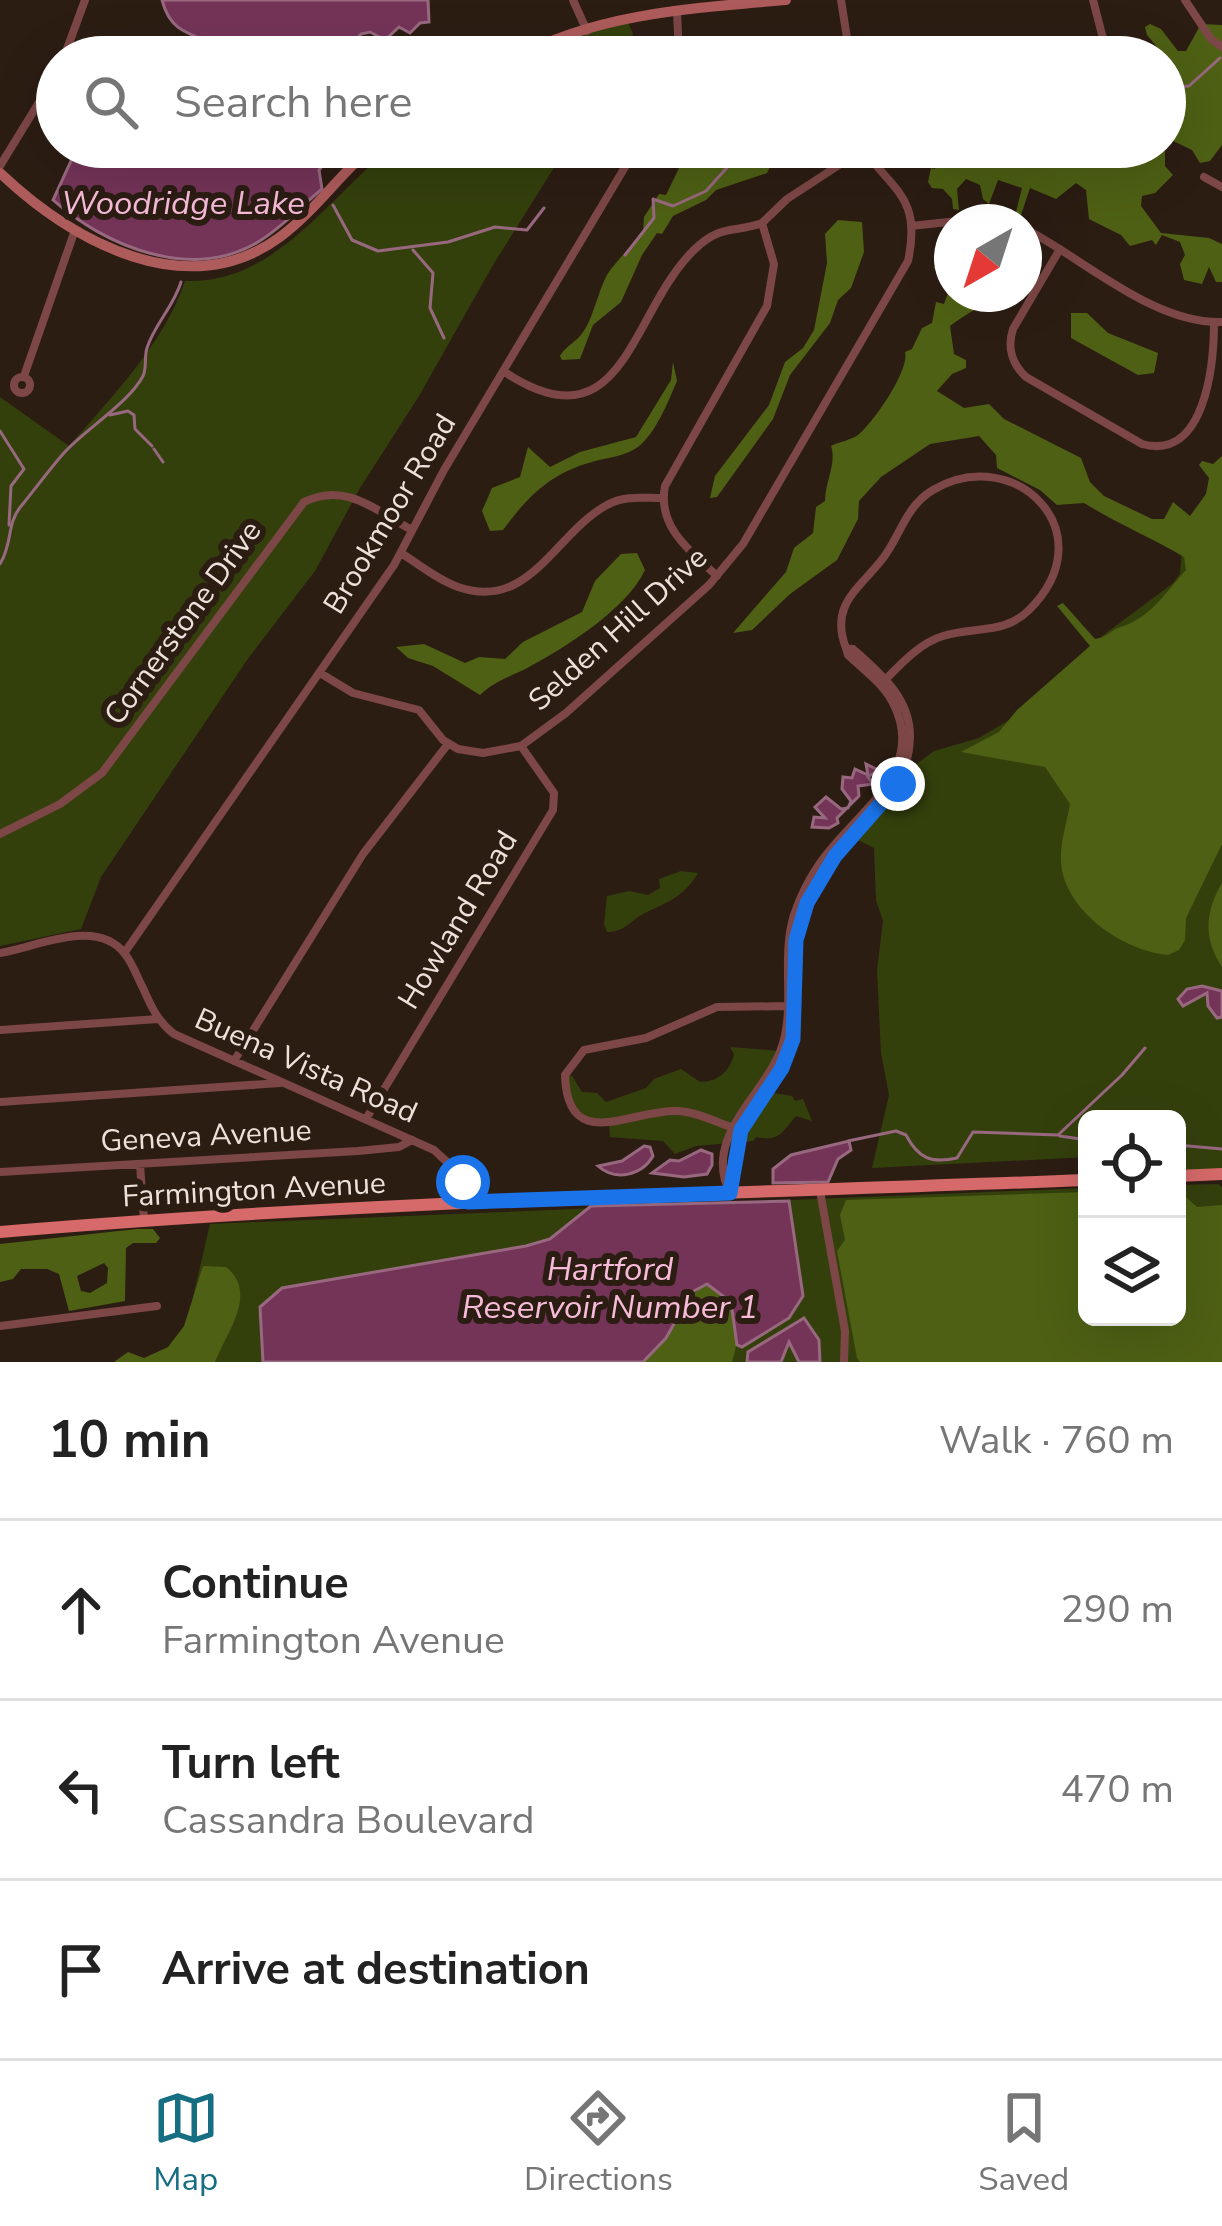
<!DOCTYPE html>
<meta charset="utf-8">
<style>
body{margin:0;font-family:"Nunito Sans",sans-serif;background:#f6f6f6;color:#222}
.controls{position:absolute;right:36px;bottom:36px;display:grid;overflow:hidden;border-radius:18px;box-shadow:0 12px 48px #0002}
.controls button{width:108px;height:108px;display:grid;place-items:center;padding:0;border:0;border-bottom:3px solid #e0e0e0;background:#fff;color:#222;font:60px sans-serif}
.compass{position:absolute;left:934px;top:204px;width:108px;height:108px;border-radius:50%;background:#fff;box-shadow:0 12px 48px #0002;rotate:219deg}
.stop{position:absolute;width:36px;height:36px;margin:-27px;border:9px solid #1a73e8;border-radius:50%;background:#fff}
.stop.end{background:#1a73e8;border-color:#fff;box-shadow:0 3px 12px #0008}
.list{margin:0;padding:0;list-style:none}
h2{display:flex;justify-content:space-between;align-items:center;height:156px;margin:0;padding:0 48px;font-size:51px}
h2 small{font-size:39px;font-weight:400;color:#767676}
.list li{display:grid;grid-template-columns:78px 1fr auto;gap:36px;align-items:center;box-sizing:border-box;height:180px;padding:0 48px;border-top:3px solid #e0e0e0}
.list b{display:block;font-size:45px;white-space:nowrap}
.list p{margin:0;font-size:39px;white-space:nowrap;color:#767676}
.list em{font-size:39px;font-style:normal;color:#767676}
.icon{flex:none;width:66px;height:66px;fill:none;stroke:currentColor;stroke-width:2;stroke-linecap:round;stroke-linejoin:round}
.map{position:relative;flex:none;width:1222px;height:1362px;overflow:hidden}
.search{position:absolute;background:#fff;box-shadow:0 12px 48px #0002;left:36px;right:36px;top:36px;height:132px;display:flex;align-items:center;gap:30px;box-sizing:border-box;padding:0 42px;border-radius:66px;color:#767676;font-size:45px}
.sheet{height:696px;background:#fff}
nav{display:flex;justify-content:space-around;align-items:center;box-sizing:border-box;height:168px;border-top:3px solid #e0e0e0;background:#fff;font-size:33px;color:#767676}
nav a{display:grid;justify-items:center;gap:6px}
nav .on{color:#166e83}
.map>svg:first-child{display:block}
</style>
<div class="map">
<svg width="1222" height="1362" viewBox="0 0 1222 1362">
<rect width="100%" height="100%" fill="#2c1d13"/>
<!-- green -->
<path fill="#34400c" d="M628,22L633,34L623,57H536L579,35Z
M393,147H567L493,265L419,396L360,488L315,571L247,660L101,877L81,929L0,946V397L69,446C111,398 165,342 185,281C277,284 327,197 393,147Z
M1222,470V1174L1177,1176V1119H1087V1157L872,1168L889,1095L881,1053L877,970L883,921L876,900L874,848L858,840L901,792L911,768L934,751L979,738L1022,712L1094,642L1172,584L1180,574L1184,527Z
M681,871L698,873C683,898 667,902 643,914C629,922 624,932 607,932L604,924L607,896L629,891L648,895L660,888L659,879Z
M730,1047L781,1051L765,1079L774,1087V1093L792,1096L795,1101L803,1099L812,1121L796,1116C782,1132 780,1142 756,1137L753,1141L696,1146L675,1154L663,1141L610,1137L609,1124C577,1117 570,1106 565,1075L572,1076L582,1092L597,1093L606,1102L646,1088L654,1079L681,1069L700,1082C718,1082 730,1071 734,1054Z
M1218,1184L1222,1187V1362H152L180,1353L210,1224L1087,1188V1317H1177V1185Z"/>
<!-- forest -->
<path fill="#4e6014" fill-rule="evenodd" d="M1150,24L1161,29L1178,51H1186L1201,24L1222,25V145L1210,161L1200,163L1192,150L1171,140L1165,147V65L1168,60L1147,35L1145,27Z
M700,147H726L731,155L741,147H787L776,155L767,173L716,190L706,200L673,216L662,234L657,233L642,255L621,302L593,325L580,359L562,360L560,356C566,346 573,344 580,336C592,324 598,291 607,275C614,263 634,244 643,232L644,217L659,194L666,195L680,166L694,160Z
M930,147H1165V166L1173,175L1155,193L1142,196L1141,206L1161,233L1209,238L1222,244V282H1216L1209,267L1202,284L1184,280L1180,264L1185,255L1180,242L1162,235L1156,245L1152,240L1130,246L1121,235L1089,219L1086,190L1076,183L1056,199L1030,188L1021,215L1016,212L1022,188L998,180L989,204L983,199L980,185L966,179L957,189L959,210L953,209L952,199L943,189L932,188L928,182L931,168L935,169L939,161Z
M838,220L862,222L864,252L851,288L838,300L830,323L790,375L773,419L717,497L710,498L715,476L769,405L785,362L803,348L814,330L827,263L825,234Z
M952,265V294H993C987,304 961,317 950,326L954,354L966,360V368L952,374L937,391L964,408L989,404L1004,419L1081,458L1090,482L1104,496L1152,519H1164L1173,502L1190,516L1206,494L1209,478L1199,465L1202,461L1213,464L1222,456V844L1186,918L1185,940L1179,950L1168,955C1123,951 1063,910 1061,861C1060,843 1067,822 1070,804L1045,767L961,752L999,732L1017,710L1090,646L1057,606L1063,603L1095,639C1107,638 1110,630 1121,627C1151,617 1164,594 1186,570L1184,557C1150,537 1116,523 1084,503L1057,505L1040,490L997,468L996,455L979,436L930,444L881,477L859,501L858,519L837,560L790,594L752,630L733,633L786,572L794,548L813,533L816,507L825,501C825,482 837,463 831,446C839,442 851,440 858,435C873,423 910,370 905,352L912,349L922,328L932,323L936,302L944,304L951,285L933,267Z
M1071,313H1087L1108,333L1158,353L1154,373L1138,375L1071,338Z
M673,362L677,381C668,402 656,433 638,447C624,457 608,457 592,462C551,473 528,496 503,530L490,531L482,511L492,488L520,477L528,447L550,467L580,452L636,437L671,380Z
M637,553L645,570C627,609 566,647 529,667C512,676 495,681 480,695L433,666L408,658L396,647L424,644L465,663L479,657L505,659L523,642L582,612L595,581L621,554Z
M1222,883V967C1203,938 1205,912 1222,883Z
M1177,1189L1197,1207L1222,1205V1362H860L857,1358L837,1251L845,1240L840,1215L846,1200L1087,1192V1317H1177Z
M137,1229H153L160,1238L156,1243H133L126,1248L125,1301L69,1311L59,1274L47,1269H21L13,1279L0,1282V1244ZM104,1263L108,1268L107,1283L90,1293L81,1291L77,1276Z
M203,1266L226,1267C259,1293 226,1333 215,1362H114L128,1352L144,1358L168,1347L184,1326Z
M707,1284C738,1303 743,1327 732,1362H643C661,1342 689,1291 707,1284Z"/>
<!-- water -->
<path fill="#743458" stroke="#98687f" stroke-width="3" d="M162,0H428L429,22L420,23L410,33L399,27L385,40L370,32L361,34L340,57H207V41C183,32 169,27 162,0Z
M81,147H339L319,170L322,189C300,207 283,227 258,242C191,282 105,246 53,200L76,150Z
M866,764L878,770L868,777L873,784L858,786L859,796L837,818L838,823L829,828L812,827L814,817L825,818L815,807L826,797L841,809L848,808L851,801L842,789L843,777L852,778L855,769L868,775Z
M1202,986L1222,991V1017L1217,1018L1208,1006L1207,993L1183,1006L1178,999L1187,989Z
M849,1141L851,1150L838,1159L828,1182L773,1183V1169L791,1155Z
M644,1146L650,1147L653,1156C642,1175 616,1182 598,1166L622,1161Z
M701,1150L712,1154V1165L707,1174L684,1177L652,1173L670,1160L679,1161Z
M789,1201L803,1296L789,1318L742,1347L737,1345L731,1302L707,1284L692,1292L666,1338L643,1362H263L260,1307L282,1288L526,1246L550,1239L591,1206Z
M804,1318L819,1340L820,1362H799L789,1342L781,1362H747L748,1352Z"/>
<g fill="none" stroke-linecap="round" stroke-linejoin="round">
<!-- stream -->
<path stroke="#98687f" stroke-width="3" d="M1165,88L1189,86L1220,58
M937,147L940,154L949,147
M333,205L352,240L378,251L448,242L495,227L527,230L544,208
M413,250L433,273L430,308L444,338
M625,255L654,218L653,199L673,206L706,191L741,152
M110,415L128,411L134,415L135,429L152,446
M0,431L24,469L11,486L9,525
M154,449L163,462
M0,564C13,544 6,523 22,505C35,489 49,470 63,454C83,431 129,403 143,376C147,368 144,357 147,348C154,325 174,306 181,282
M1060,1136L1087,1140
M848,1141L896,1131L906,1135C918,1158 931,1164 957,1158L973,1132L1058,1135L1122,1075L1145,1048
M1177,1145L1222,1149"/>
<!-- street -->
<path stroke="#7c4746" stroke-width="8" d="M573,0L587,31
M841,0L850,57
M1093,0L1105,46
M1185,0L1211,39L1222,47
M677,11L679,57
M64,57L85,0
M1099,57L1100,49L1108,45L1115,49L1117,57
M0,166L57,73
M1204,177L1222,187
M911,226L967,220L1004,222
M1024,228C1084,259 1153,324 1222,322
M1060,249L1013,329C1007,347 1012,364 1026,377L1142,444C1206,462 1214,362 1214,322
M503,371C625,452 629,312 695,249C721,224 735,233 762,223
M24,376L75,230
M14 385a8 8 0 1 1 16 0a8 8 0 1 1-16 0Z
M401,553C420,565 438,580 458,587C530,612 555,533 607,505C624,495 644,498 662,498
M717,576C690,551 657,527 665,486L767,306L774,264L762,223L787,199L862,150
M846,648L853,649C880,673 911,698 910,738C909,804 841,836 813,890C787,942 802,982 793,1034C787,1073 754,1095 741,1131C734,1151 739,1174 730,1193C702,1138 763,1096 780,1052C797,1009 780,960 794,915C802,891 814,869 830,850C865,807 927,765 892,701C882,683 863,669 848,655Z
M846,648C830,607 856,591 880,562C900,539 904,507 933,490C1015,442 1107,533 1029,610C1004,635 974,626 943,636C920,643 902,663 885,680
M320,673L353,693L419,710L443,740L458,749L483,753L521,746L566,713L709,585L743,544L908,261C922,196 892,191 862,147
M0,834L60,804L102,773L304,502C346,481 376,511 412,530
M125,952L394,565L444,470L637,147
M0,953C37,947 97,917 125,954C133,964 137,977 143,988C151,1006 158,1022 174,1034L434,1150L459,1173L468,1203
M0,1030L158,1019
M234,1061L363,854L448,744
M0,1102L280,1083
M366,1119L553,810L554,793L521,746
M734,1128C716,1122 697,1112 678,1111C634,1108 567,1156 565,1075L584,1050L646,1038L717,1007L791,1006
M140,1164L144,1220
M0,1172L358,1151L399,1147L412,1140
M820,1191L845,1331L844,1362
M0,1326L157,1306"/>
<!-- secondary -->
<path stroke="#ae5b5b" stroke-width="10" d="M517,57C599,13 695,8 786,0
M0,173C73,242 187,305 280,237C315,211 339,175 372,147"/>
<!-- primary -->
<path stroke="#d66a6a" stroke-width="12" d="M1177,1176L1222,1174
M0,1232C362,1201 725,1194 1087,1180"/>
</g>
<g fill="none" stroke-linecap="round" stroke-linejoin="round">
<!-- route -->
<path stroke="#1a73e8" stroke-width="15" d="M463,1182L468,1202L730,1193L741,1130L782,1068L793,1039L796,940L807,903L835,856L898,784"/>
</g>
<g text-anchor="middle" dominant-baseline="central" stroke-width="12" stroke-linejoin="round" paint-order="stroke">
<!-- street labels -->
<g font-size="30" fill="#ede2db" stroke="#2c1d13">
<text transform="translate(390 514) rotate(-59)">Brookmoor Road</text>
<text transform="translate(183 623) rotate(-54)">Cornerstone Drive</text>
<text transform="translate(618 629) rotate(-42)">Selden Hill Drive</text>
<text transform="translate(458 920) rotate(-59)">Howland Road</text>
<text transform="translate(306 1066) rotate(24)">Buena Vista Road</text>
<text transform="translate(206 1136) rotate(-3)">Geneva Avenue</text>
<text transform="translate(254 1190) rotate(-3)">Farmington Avenue</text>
</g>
<!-- water labels -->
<g font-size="33" font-style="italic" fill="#f7bbd9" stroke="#2c1d13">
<text x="183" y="203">Woodridge Lake</text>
<text x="610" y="1269">Hartford<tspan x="610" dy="38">Reservoir Number 1</tspan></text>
</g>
</g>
</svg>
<div class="controls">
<button><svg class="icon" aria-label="locate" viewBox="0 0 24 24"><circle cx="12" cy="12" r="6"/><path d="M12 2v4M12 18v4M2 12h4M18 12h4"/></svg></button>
<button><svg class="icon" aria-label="layers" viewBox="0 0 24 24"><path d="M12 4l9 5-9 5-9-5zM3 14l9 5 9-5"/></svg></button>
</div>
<svg class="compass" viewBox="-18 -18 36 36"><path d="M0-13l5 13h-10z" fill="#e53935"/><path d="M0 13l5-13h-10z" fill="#767676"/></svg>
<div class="stop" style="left:463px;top:1182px"></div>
<div class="stop end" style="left:898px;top:784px"></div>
<div class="search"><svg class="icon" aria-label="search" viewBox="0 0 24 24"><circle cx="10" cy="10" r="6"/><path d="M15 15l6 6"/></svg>Search here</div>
</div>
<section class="sheet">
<h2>10 min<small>Walk · 760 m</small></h2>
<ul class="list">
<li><svg class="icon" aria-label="ahead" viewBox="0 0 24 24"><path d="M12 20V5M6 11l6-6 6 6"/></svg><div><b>Continue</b><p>Farmington Avenue</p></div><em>290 m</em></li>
<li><svg class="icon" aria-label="left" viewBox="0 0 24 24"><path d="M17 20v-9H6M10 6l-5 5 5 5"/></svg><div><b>Turn left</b><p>Cassandra Boulevard</p></div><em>470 m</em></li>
<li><svg class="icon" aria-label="arrive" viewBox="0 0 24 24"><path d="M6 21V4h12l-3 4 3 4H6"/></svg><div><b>Arrive at destination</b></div></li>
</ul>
</section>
<nav>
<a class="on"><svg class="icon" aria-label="map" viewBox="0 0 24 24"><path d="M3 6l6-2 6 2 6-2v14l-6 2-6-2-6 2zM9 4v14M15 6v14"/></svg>Map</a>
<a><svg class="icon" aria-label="directions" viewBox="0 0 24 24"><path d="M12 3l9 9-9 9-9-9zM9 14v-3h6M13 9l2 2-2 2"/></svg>Directions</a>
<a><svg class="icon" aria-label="saved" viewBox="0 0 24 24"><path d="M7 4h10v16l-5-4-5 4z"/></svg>Saved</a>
</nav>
